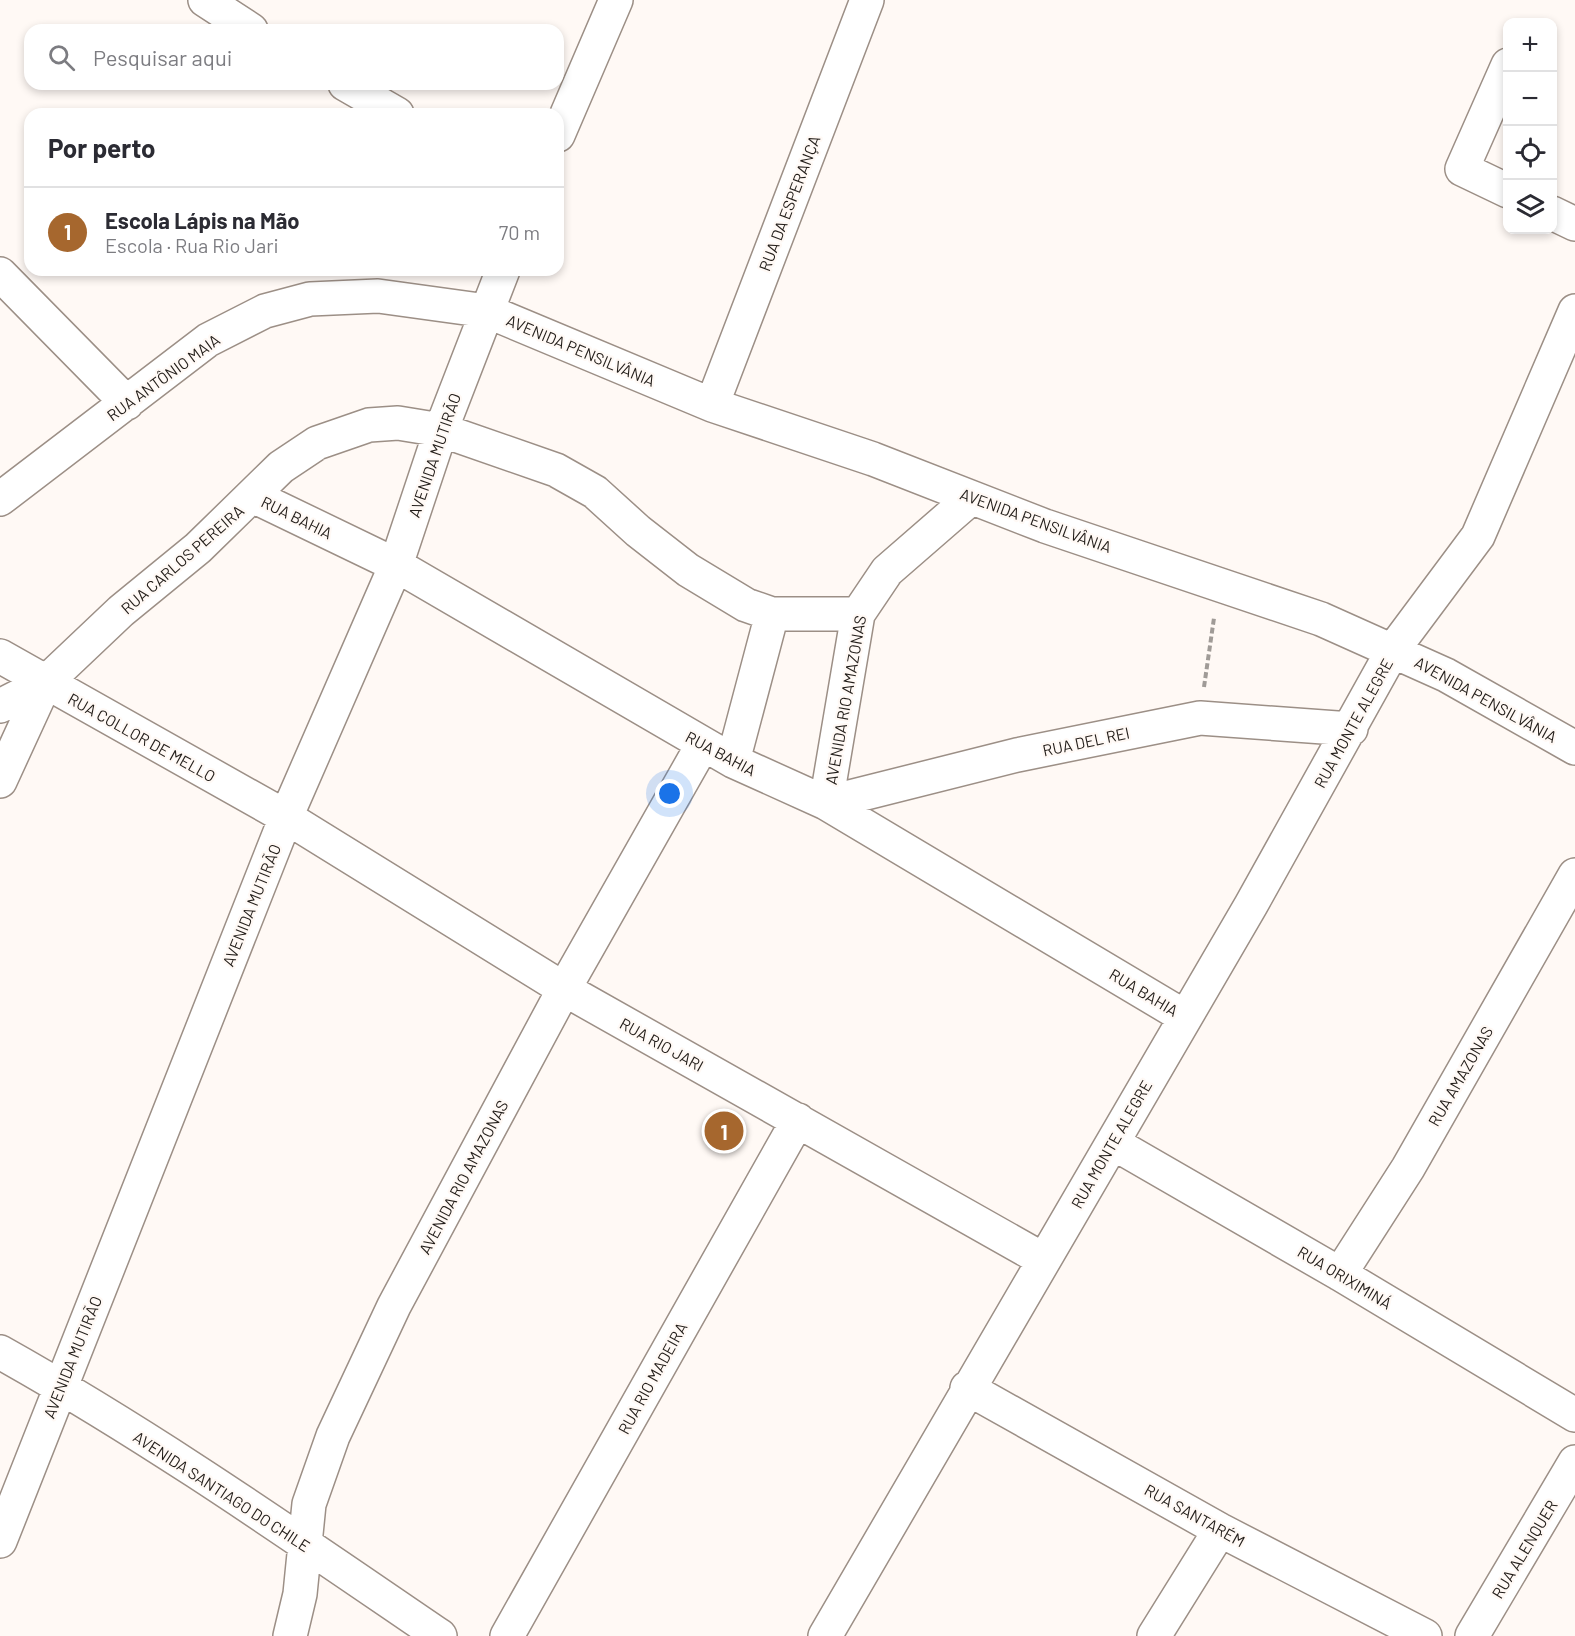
<!DOCTYPE html>
<html lang="pt">
<meta charset="utf-8">
<style>
body{margin:0;font-family:Barlow,sans-serif;background:#f7f7f7;color:#2b2b33}
.controls{position:absolute;right:18px;top:18px;display:grid;overflow:hidden;border-radius:12px;box-shadow:0 3px 9px #0003}
.controls button{width:54px;height:54px;display:grid;place-items:center;padding:0;border:0;border-bottom:2px solid #e1e1e2;background:#fff;color:#2b2b33;font:30px sans-serif}
.you{position:absolute;left:670px;top:794px;width:21px;height:21px;margin:-15px;border:4px solid #fff;border-radius:50%;background:#1a73e8;box-shadow:0 0 0 9px #1a73e833}
.badge{display:grid;place-items:center;width:39px;height:39px;border-radius:50%;background:#a6672e;color:#fff;font-size:20px;font-weight:700}
.pin{position:absolute;translate:-50% -50%;border:3px solid #fff;box-shadow:0 2px 6px #0006}
.list{margin:0;padding:0;list-style:none}
h2{display:flex;justify-content:space-between;align-items:center;height:78px;margin:0;padding:0 24px;font-size:26px}
h2 small{font-size:20px;font-weight:400;color:#7c7c81}
.list li{display:grid;grid-template-columns:39px 1fr auto;gap:18px;align-items:center;box-sizing:border-box;height:90px;padding:0 24px;border-top:2px solid #e1e1e2}
.list b{display:block;font-size:22px;white-space:nowrap}
.list p{margin:0;font-size:20px;white-space:nowrap;color:#7c7c81}
.list em{font-size:20px;font-style:normal;color:#7c7c81}
.icon{flex:none;width:33px;height:33px;fill:none;stroke:currentColor;stroke-width:2;stroke-linecap:round;stroke-linejoin:round}
.map{position:relative;flex:none;width:1575px;height:1636px;overflow:hidden}
.search{position:absolute;background:#fff;box-shadow:0 3px 9px #0003;left:24px;top:24px;width:540px;height:66px;display:flex;align-items:center;gap:15px;box-sizing:border-box;padding:0 21px;border-radius:18px;color:#7c7c81;font-size:22px}
.panel{position:absolute;background:#fff;box-shadow:0 3px 9px #0003;left:24px;top:108px;width:540px;height:168px;border-radius:18px}
.map>svg:first-child{display:block}
</style>
<div class="map">
<svg width="1575" height="1636" viewBox="0 0 1575 1636">
<rect width="100%" height="100%" fill="#fff9f5"/>
<g fill="none" stroke-linecap="round" stroke-linejoin="round">
<defs>
<path id="minor" d="M205,0L251,30
M1508,65L1462,169L1508,191
M345,84L397,114
M558,135L616,0
M1552,213L1575,224
M0,274L127,403
M712,405L867,0
M253,496L396,565L733,761L826,803L1185,1017
M971,498L887,571L858,614L826,803L1017,755L1200,718L1351,729
M0,499L208,340L265,311L310,299L378,296L487,311L712,405L873,459L1045,526L1321,619L1446,675L1575,748
M0,656L286,817L564,989L1044,1260
M0,706L45,683L121,611L198,548L281,467L317,443L369,425L398,423L441,430L556,470L595,492L638,531L688,570L746,605L772,614H858
M733,761L772,614
M0,781L45,683
M1113,1143L1340,1274L1575,1415
M1340,1274L1408,1168L1575,875
M0,1352C152,1437 296,1538 440,1636
M967,1388L1220,1530L1425,1636
M0,1541L286,817L396,565L441,430L503,270
M290,1636L300,1594L309,1504L333,1436L394,1306L564,989L703,744
M507,1636L798,1120
M825,1636L1251,905L1393,650L1478,536L1575,311
M1154,1636L1220,1530
M1472,1636L1575,1462"/>
</defs>
<!-- minor casing -->
<use href="#minor" stroke="#9c8f86" stroke-width="36"/>
<!-- path -->
<path stroke="#a09b97" stroke-width="4" stroke-dasharray="6 3" stroke-linecap="butt" d="M1204,687L1214,618"/>
<!-- minor -->
<use href="#minor" stroke="#fff" stroke-width="33"/>
</g>
<g text-anchor="middle" dominant-baseline="central" stroke-width="4.5" stroke-linejoin="round" paint-order="stroke">
<!-- street labels -->
<g font-size="16" fill="#221d19" stroke="#fff9f5">
<text transform="translate(789 203) rotate(-69)">RUA DA ESPERANÇA</text>
<text transform="translate(581 350) rotate(23)">AVENIDA PENSILVÂNIA</text>
<text transform="translate(163 377) rotate(-36)">RUA ANTÔNIO MAIA</text>
<text transform="translate(434 455) rotate(-71)">AVENIDA MUTIRÃO</text>
<text transform="translate(297 517) rotate(26)">RUA BAHIA</text>
<text transform="translate(1036 520) rotate(20)">AVENIDA PENSILVÂNIA</text>
<text transform="translate(182 559) rotate(-41)">RUA CARLOS PEREIRA</text>
<text transform="translate(1486 699) rotate(29)">AVENIDA PENSILVÂNIA</text>
<text transform="translate(845 700) rotate(-80)">AVENIDA RIO AMAZONAS</text>
<text transform="translate(1353 723) rotate(-61)">RUA MONTE ALEGRE</text>
<text transform="translate(142 737) rotate(29)">RUA COLLOR DE MELLO</text>
<text transform="translate(1086 741) rotate(-12)">RUA DEL REI</text>
<text transform="translate(721 753) rotate(28)">RUA BAHIA</text>
<text transform="translate(251 905) rotate(-68)">AVENIDA MUTIRÃO</text>
<text transform="translate(1144 992) rotate(31)">RUA BAHIA</text>
<text transform="translate(662 1044) rotate(29)">RUA RIO JARI</text>
<text transform="translate(1460 1076) rotate(-60)">RUA AMAZONAS</text>
<text transform="translate(1111 1144) rotate(-60)">RUA MONTE ALEGRE</text>
<text transform="translate(463 1177) rotate(-62)">AVENIDA RIO AMAZONAS</text>
<text transform="translate(1345 1277) rotate(31)">RUA ORIXIMINÁ</text>
<text transform="translate(72 1357) rotate(-68)">AVENIDA MUTIRÃO</text>
<text transform="translate(652 1378) rotate(-61)">RUA RIO MADEIRA</text>
<text transform="translate(222 1491) rotate(33)">AVENIDA SANTIAGO DO CHILE</text>
<text transform="translate(1195 1515) rotate(29)">RUA SANTARÉM</text>
<text transform="translate(1524 1549) rotate(-59)">RUA ALENQUER</text>
</g>
</g>
</svg>
<div class="controls">
<button>+</button>
<button>−</button>
<button><svg class="icon" aria-label="locate" viewBox="0 0 24 24"><circle cx="12" cy="12" r="6"/><path d="M12 2v4M12 18v4M2 12h4M18 12h4"/></svg></button>
<button><svg class="icon" aria-label="layers" viewBox="0 0 24 24"><path d="M12 4l9 5-9 5-9-5zM3 14l9 5 9-5"/></svg></button>
</div>
<div class="you"></div>
<div class="pin badge" style="left:724px;top:1131px">1</div>
<div class="search"><svg class="icon" aria-label="search" viewBox="0 0 24 24"><circle cx="10" cy="10" r="6"/><path d="M15 15l6 6"/></svg>Pesquisar aqui</div>
<section class="panel">
<h2>Por perto<small></small></h2>
<ul class="list">
<li><span class="badge">1</span><div><b>Escola Lápis na Mão</b><p>Escola · Rua Rio Jari</p></div><em>70 m</em></li>
</ul>
</section>
</div>
